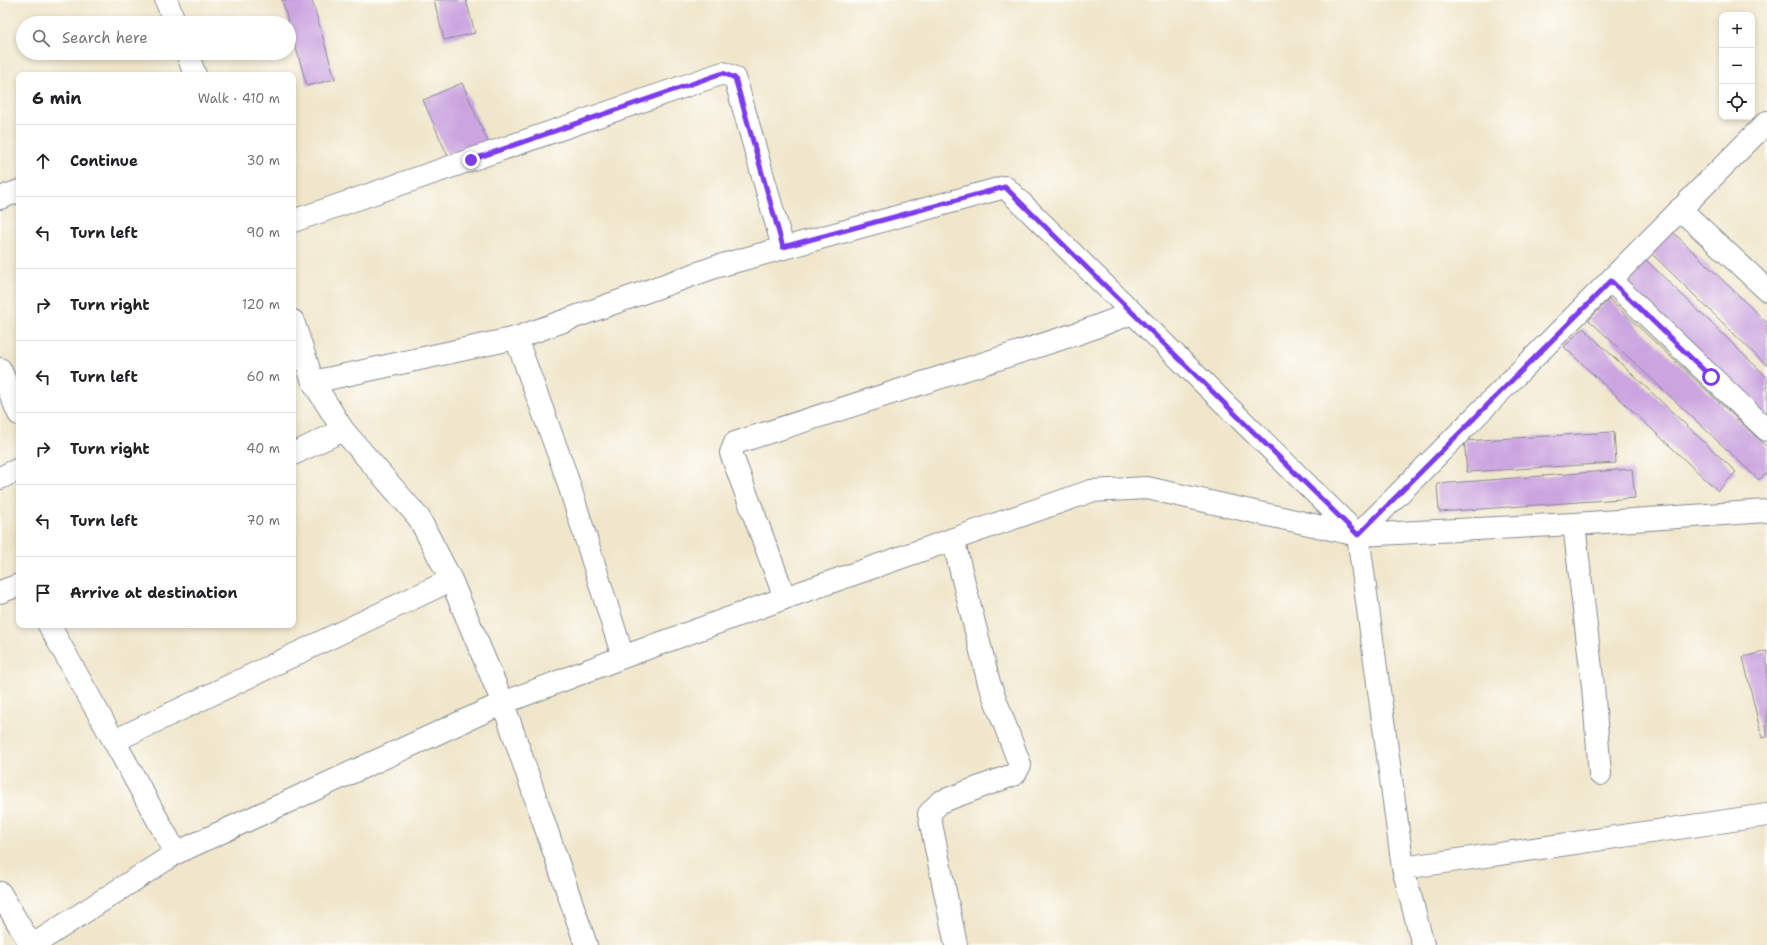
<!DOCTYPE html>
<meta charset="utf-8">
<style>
body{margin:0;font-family:"Shantell Sans",sans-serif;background:#f2f2f2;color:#202124}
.controls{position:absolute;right:12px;top:12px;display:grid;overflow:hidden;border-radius:8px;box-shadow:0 2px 6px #0003}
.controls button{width:36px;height:36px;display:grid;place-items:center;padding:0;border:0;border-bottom:1px solid #e0e0e0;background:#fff;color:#202124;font:20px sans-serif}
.stop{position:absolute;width:12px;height:12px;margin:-9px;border:3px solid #7c3aed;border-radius:50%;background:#fff}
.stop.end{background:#7c3aed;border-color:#fff;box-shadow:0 1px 4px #0008}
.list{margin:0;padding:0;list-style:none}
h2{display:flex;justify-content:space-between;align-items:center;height:52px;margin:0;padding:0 16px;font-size:17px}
h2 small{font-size:13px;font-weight:400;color:#757577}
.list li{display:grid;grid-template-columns:26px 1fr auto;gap:12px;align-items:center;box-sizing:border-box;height:72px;padding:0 16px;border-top:1px solid #e0e0e0}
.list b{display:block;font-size:15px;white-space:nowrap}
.list em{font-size:13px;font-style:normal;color:#757577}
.icon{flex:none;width:22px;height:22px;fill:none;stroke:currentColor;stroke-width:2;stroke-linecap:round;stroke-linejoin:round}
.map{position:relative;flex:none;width:1767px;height:945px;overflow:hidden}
.search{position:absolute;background:#fff;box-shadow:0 2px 6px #0003;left:16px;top:16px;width:280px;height:44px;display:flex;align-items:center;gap:10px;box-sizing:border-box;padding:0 14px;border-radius:22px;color:#757577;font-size:15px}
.panel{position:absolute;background:#fff;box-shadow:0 2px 6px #0003;left:16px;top:72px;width:280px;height:556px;border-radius:8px}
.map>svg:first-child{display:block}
</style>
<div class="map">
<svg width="1767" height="945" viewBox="0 0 1767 945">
<rect width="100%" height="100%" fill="#fdfcf7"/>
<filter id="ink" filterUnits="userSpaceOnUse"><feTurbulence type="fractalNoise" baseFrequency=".025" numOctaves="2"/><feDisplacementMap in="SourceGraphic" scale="8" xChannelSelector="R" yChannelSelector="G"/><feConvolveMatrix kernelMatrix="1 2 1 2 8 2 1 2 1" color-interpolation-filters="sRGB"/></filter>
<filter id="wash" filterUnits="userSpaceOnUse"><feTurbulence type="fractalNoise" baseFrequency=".012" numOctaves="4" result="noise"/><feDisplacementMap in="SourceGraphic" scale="16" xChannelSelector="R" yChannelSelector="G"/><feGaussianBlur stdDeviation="0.9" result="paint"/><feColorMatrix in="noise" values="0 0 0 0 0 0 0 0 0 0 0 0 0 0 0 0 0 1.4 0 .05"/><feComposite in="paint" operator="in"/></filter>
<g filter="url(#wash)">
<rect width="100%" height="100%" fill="#f0e6cb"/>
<g id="blocks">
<!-- building -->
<path fill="#cba4e0" d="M282,0H312L335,79L307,86Z
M434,0H466L475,33L444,40Z
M462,83L488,142L449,159L423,100Z
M1672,231L1767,323V366L1651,253Z
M1646,260L1767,377V420L1624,282Z
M1609,299L1767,447V472L1759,480L1589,320Z
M1583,328L1736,472L1718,491L1564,347Z
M1614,432L1616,463L1467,472L1464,441Z
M1632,469L1635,498L1439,512L1437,484Z
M1767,651V737L1762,738L1743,657Z"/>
</g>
</g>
<g filter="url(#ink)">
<use href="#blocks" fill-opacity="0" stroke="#868a94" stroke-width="1"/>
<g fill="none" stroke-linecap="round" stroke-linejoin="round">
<defs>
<path id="minor" d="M166,0L175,23
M187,53L195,75
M0,198L19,191
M1680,209L1767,290
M293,221L723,73L735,78L783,247
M1611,281L1767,430
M293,321L313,382L516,338L715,267L1005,187L1358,535L1574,524L1767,511
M516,338L565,472L623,657
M0,369L19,414
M313,382L343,430L419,518L451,580L503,703L586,945
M293,454L343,430
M0,478L19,469
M1574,524L1593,686L1600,774
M1358,535L1403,868L1423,945
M953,539L989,683L1020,765L1015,774L940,802L929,814L956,945
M0,592L19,585
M785,598L731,453L735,443L1085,331L1132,313
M49,625L114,741L451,580
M114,741L176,853
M1403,868L1767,815
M0,893L31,945
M33,945L176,853L503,703L623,657L785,598L1091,491L1147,488L1358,535L1767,122"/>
</defs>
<!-- minor casing -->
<use href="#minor" stroke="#868a94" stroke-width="24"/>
<!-- minor -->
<use href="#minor" stroke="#fff" stroke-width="22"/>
</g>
</g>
<g fill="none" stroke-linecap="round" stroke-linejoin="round" filter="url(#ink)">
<!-- route -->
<path stroke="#7c3aed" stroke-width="5" d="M471,160L723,73L735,78L783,247L1005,187L1358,535L1611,281L1711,377"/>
</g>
</svg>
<div class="controls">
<button>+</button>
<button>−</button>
<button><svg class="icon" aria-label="locate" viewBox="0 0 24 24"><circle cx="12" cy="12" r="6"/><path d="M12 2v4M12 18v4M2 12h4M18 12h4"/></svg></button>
</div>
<div class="stop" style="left:1711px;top:377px"></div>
<div class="stop end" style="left:471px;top:160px"></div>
<div class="search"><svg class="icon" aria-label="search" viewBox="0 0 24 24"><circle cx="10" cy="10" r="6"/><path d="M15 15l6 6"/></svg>Search here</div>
<section class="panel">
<h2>6 min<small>Walk · 410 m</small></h2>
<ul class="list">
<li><svg class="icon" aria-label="ahead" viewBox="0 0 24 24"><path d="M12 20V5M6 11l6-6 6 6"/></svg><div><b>Continue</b></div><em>30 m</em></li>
<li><svg class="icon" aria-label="left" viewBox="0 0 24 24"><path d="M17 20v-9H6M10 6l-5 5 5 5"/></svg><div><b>Turn left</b></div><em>90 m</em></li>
<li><svg class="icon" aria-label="right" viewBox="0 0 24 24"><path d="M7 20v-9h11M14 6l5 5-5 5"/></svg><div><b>Turn right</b></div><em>120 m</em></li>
<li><svg class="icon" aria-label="left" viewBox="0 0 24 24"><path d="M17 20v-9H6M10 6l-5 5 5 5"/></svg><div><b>Turn left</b></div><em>60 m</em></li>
<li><svg class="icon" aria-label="right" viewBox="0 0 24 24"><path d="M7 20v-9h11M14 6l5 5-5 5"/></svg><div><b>Turn right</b></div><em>40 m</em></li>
<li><svg class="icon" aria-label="left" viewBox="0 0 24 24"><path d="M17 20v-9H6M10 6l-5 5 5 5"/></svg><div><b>Turn left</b></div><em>70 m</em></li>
<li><svg class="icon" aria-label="arrive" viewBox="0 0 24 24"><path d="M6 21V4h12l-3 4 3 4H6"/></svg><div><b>Arrive at destination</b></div></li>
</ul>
</section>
</div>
